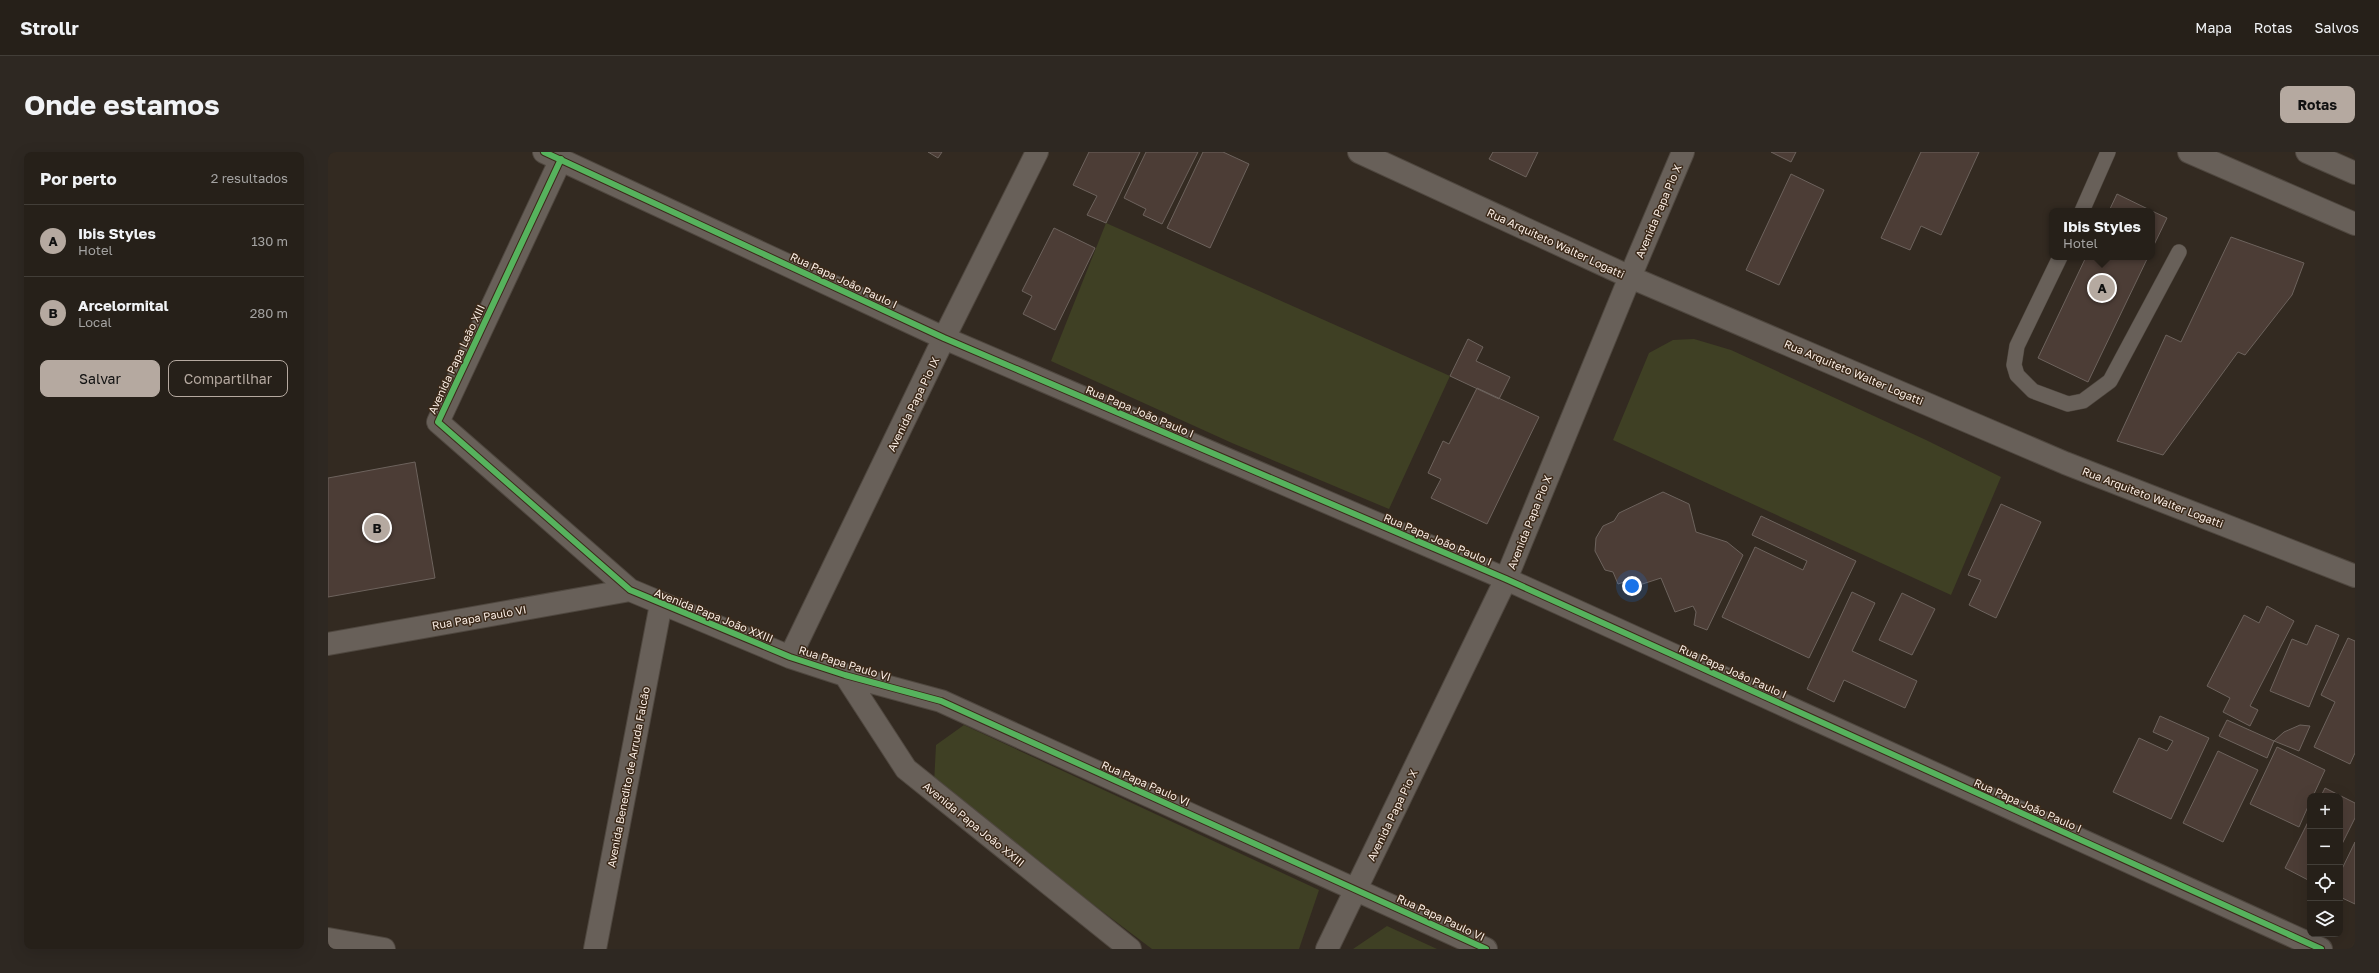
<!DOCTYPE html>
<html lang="pt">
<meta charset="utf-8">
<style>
body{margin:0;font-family:"Golos Text",sans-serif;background:#2e2822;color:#f1f3f6}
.controls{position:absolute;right:12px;bottom:12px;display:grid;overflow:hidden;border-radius:8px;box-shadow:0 4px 16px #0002}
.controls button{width:36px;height:36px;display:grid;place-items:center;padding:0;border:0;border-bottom:1px solid #423e38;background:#262019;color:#f1f3f6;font:20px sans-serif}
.you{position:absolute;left:1304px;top:434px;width:14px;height:14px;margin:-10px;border:3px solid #fff;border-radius:50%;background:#1a73e8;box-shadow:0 0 0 6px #1a73e833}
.badge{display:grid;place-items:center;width:26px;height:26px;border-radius:50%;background:#b5a9a0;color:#111;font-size:13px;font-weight:700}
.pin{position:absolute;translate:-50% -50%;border:2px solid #fff;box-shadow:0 1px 4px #0006}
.popup{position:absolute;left:1721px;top:56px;width:106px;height:52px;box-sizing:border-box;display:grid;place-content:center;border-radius:8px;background:#262019;filter:drop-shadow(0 1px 3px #0005);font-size:13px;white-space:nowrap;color:#a4a3a2}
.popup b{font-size:15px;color:#f1f3f6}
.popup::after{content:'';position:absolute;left:50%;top:100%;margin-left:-8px;border:8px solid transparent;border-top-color:#262019}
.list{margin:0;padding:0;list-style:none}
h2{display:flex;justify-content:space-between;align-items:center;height:52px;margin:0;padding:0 16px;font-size:17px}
h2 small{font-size:13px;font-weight:400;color:#a4a3a2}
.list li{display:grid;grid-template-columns:26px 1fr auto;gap:12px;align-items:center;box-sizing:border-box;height:72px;padding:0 16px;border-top:1px solid #423e38}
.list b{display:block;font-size:15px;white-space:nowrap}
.list p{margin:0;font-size:13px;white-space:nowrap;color:#a4a3a2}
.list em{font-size:13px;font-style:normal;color:#a4a3a2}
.actions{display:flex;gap:8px;padding:12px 16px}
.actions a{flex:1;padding:9px 0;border:1px solid #b5a9a0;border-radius:8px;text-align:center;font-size:14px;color:#b5a9a0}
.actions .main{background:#b5a9a0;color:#111}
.icon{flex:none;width:22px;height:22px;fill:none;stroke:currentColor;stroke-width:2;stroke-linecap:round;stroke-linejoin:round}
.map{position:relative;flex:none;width:2027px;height:797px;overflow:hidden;border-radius:8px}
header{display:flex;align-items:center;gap:24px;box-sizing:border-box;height:56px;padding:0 20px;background:#262019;border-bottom:1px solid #423e38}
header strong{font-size:19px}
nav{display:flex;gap:22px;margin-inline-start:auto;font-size:14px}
.intro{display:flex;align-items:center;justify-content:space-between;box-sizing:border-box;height:96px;padding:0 24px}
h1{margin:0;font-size:28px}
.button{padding:10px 18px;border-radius:8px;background:#b5a9a0;color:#111;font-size:14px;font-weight:700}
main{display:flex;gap:24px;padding:0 24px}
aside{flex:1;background:#262019;border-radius:8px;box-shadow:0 4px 16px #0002}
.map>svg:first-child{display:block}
</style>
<header>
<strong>Strollr</strong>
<nav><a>Mapa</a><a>Rotas</a><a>Salvos</a></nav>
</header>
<div class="intro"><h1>Onde estamos</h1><a class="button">Rotas</a></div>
<main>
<aside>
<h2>Por perto<small>2 resultados</small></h2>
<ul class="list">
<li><span class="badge">A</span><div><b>Ibis Styles</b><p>Hotel</p></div><em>130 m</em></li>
<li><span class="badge">B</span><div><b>Arcelormital</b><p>Local</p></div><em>280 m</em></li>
</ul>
<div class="actions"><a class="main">Salvar</a><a>Compartilhar</a></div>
</aside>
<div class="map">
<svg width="2027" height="797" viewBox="0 0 2027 797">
<rect width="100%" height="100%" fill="#332a21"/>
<!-- green -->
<path fill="#3f4024" d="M778,71L1122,224L1061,357L904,291L723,209Z
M1366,187L1403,198L1598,288L1673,325L1623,443L1285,288L1321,201L1345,188Z
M636,573L991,738L971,797H824L606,632L608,593Z
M1059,774L1109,797H1025Z"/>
<!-- building -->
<path fill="#4c3d36" stroke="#6d635d" d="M600,0H614L610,6Z
M761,0H812L778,71L759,63L769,44L745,33Z
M818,0H870L834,72L815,63L818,57L796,46Z
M875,0H895L921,12L882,96L839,76Z
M1165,0H1210L1198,25L1161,7Z
M1443,0H1468L1463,10Z
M1593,0H1651L1613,83L1593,74L1582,98L1553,86Z
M1463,22L1496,38L1451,133L1418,118Z
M1789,42L1824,59H1781Z
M1824,59L1839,66L1824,97Z
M726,76L767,96L727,178L695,162L704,144L694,139Z
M1903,85L1976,111L1964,143L1917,203L1910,200L1835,303L1789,289L1838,183L1853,190Z
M1758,105H1820L1760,230L1710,206Z
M1140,187L1155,195L1148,209L1182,225L1171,247L1122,224Z
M1149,236L1211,265L1159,372L1103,346L1113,327L1100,321L1115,289L1121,292Z
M87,310L107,426L0,445V326Z
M1335,340L1361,352L1368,380L1399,390L1415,403L1379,478L1366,473L1368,460L1365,454L1347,460L1333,426L1299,437L1296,430L1290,432L1285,420L1277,418L1267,399L1268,386L1275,374L1286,369L1291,361Z
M1673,352L1713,370L1668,466L1641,453L1653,428L1640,423Z
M1433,364L1528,409L1481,506L1394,465L1427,395L1475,418L1479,409L1424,383Z
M1524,440L1547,451L1524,499L1589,529L1577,556L1516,528L1506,550L1479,537Z
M1574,441L1607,457L1584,503L1551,488Z
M1939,454L1966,469L1922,554L1930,558L1922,574L1895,560L1902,546L1879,534L1916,463L1931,471Z
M1988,473L2011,483L1981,555L1942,539L1964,487L1979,493Z
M2020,486L2027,489V601L2022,612L1986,595L2007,550L1993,543Z
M1832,564L1881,586L1843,667L1785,640L1811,586L1839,599L1845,589L1825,580Z
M1899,568L1946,589L1939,606L1891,584Z
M1972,573L1982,574L1971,599L1946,589L1956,580Z
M1949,595L1997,618L1985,644H1982V650L1971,675L1922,652Z
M1890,599L1930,618L1895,690L1855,671Z
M1997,636L2027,651V666L2012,696V644H1993Z
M1982,666V729L1957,716Z
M2027,690V752L2012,745V721Z"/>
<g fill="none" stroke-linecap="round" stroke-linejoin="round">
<defs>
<path id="service" d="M1754,59L1780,0
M1732,105L1689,194L1686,213L1689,223L1705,239L1740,252L1755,249L1782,229L1851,100"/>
<path id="minor" d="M216,0L616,186L1178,427L1993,797
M1031,0L1302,125L1737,311L2027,424
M233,7L110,270L302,438L462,505L517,523L613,549L1158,797
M0,492L302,438
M462,505L616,186L709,0
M517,523L578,617L802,797
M0,787L56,797
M267,797L333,452
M999,797L1178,427L1302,125L1355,0"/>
<path id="secondary" d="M1861,0L2027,72
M1979,0L2027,21"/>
</defs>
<!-- service casing -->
<use href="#service" stroke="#4f473f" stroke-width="16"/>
<!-- minor casing -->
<use href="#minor" stroke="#4f473f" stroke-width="24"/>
<!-- secondary casing -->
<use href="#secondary" stroke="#4f473f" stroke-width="24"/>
<!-- service -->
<use href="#service" stroke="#686059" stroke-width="15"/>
<!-- minor -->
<use href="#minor" stroke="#686059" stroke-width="22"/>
<!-- secondary -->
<use href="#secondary" stroke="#686059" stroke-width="22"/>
<defs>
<path id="cycleway" d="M216,0L616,186L1178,427L1993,797
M233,7L110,270L302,438L462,505L517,523L613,549L1158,797"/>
</defs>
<!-- cycleway casing -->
<use href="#cycleway" stroke="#3b2919" stroke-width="8"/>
<!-- cycleway -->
<use href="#cycleway" stroke="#56b35d" stroke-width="6"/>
</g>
<g text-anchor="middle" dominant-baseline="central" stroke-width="3" stroke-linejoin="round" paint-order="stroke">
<!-- street labels -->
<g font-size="11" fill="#fbeee5" stroke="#3b2919">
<text transform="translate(1330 59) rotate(-67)">Avenida Papa Pio X</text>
<text transform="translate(1228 91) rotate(25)">Rua Arquiteto Walter Logatti</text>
<text transform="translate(516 128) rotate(25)">Rua Papa João Paulo I</text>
<text transform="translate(128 207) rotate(-65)">Avenida Papa Leão XIII</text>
<text transform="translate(1526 220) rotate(23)">Rua Arquiteto Walter Logatti</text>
<text transform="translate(585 252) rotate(-64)">Avenida Papa Pio IX</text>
<text transform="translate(812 259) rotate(23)">Rua Papa João Paulo I</text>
<text transform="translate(1825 345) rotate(21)">Rua Arquiteto Walter Logatti</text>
<text transform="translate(1201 370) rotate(-68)">Avenida Papa Pio X</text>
<text transform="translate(1110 387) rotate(23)">Rua Papa João Paulo I</text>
<text transform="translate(386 463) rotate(22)">Avenida Papa João XXIII</text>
<text transform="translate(151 465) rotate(-10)">Rua Papa Paulo VI</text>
<text transform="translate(517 511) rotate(17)">Rua Papa Paulo VI</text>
<text transform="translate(1405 519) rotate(24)">Rua Papa João Paulo I</text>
<text transform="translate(300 625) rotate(-79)">Avenida Benedito de Arruda Falcão</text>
<text transform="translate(818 631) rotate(24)">Rua Papa Paulo VI</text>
<text transform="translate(1700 653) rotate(24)">Rua Papa João Paulo I</text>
<text transform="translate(1064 663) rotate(-64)">Avenida Papa Pio X</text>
<text transform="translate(646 672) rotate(39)">Avenida Papa João XXIII</text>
<text transform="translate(1113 765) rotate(25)">Rua Papa Paulo VI</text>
</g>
</g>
</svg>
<div class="controls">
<button>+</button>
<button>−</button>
<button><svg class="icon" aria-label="locate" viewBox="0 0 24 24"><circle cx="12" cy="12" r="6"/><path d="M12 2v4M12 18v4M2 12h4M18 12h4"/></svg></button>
<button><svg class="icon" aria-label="layers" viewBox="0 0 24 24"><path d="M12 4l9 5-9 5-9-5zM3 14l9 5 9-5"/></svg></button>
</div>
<div class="you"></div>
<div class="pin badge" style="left:1774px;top:136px">A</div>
<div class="popup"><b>Ibis Styles</b>Hotel</div>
<div class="pin badge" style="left:49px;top:376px">B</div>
</div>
</main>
